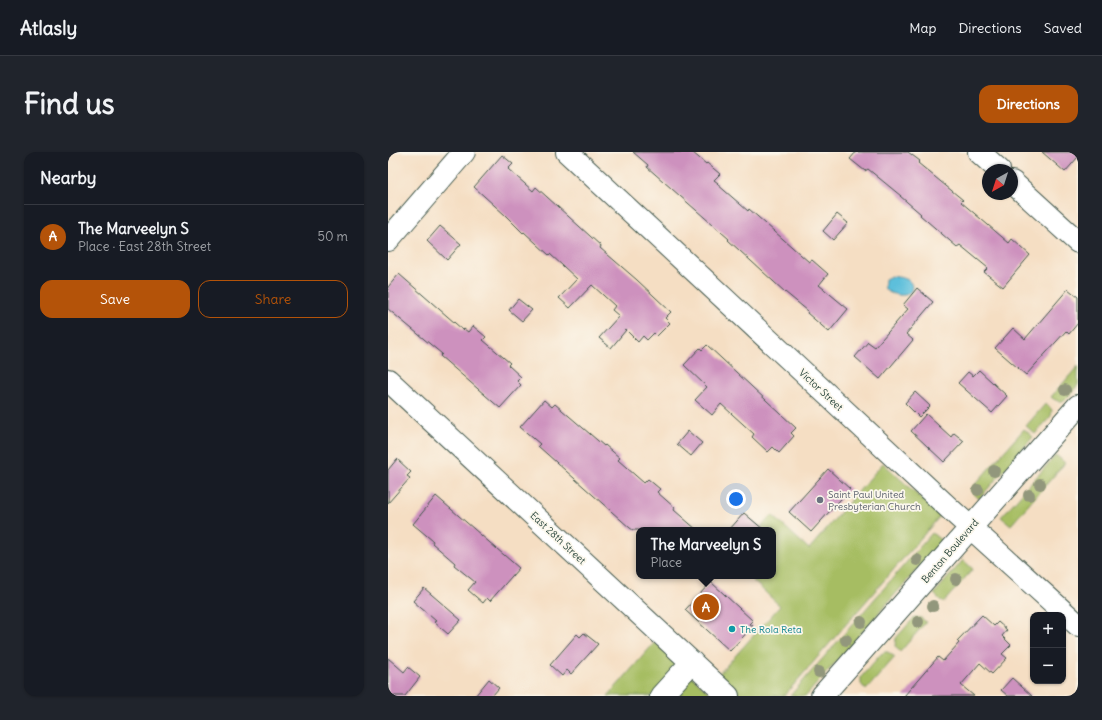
<!DOCTYPE html>
<meta charset="utf-8">
<style>
body{margin:0;font-family:Delius,sans-serif;background:#20242c;color:#f1f3f6}
.controls{position:absolute;right:12px;bottom:12px;display:grid;overflow:hidden;border-radius:8px;box-shadow:0 1px 3px #0004}
.controls button{width:36px;height:36px;display:grid;place-items:center;padding:0;border:0;border-bottom:1px solid #363941;background:#171b24;color:#f1f3f6;font:20px sans-serif}
.compass{position:absolute;left:594px;top:12px;width:36px;height:36px;border-radius:50%;background:#171b24;box-shadow:0 1px 3px #0004;rotate:219deg}
.you{position:absolute;left:348px;top:347px;width:14px;height:14px;margin:-10px;border:3px solid #fff;border-radius:50%;background:#1a73e8;box-shadow:0 0 0 6px #1a73e833}
.badge{display:grid;place-items:center;width:26px;height:26px;border-radius:50%;background:#b45309;color:#fff;font-size:13px;font-weight:700}
.pin{position:absolute;translate:-50% -50%;border:2px solid #fff;box-shadow:0 1px 4px #0006}
.popup{position:absolute;left:248px;top:375px;width:140px;height:52px;box-sizing:border-box;display:grid;place-content:center;border-radius:8px;background:#171b24;filter:drop-shadow(0 1px 3px #0005);font-size:13px;white-space:nowrap;color:#9ea1a6}
.popup b{font-size:15px;color:#f1f3f6}
.popup::after{content:'';position:absolute;left:50%;top:100%;margin-left:-8px;border:8px solid transparent;border-top-color:#171b24}
.list{margin:0;padding:0;list-style:none}
h2{display:flex;justify-content:space-between;align-items:center;height:52px;margin:0;padding:0 16px;font-size:17px}
h2 small{font-size:13px;font-weight:400;color:#9ea1a6}
.list li{display:grid;grid-template-columns:26px 1fr auto;gap:12px;align-items:center;box-sizing:border-box;height:64px;padding:0 16px;border-top:1px solid #363941}
.list b{display:block;font-size:15px;white-space:nowrap}
.list p{margin:0;font-size:13px;white-space:nowrap;color:#9ea1a6}
.list em{font-size:13px;font-style:normal;color:#9ea1a6}
.actions{display:flex;gap:8px;padding:12px 16px}
.actions a{flex:1;padding:9px 0;border:1px solid #b45309;border-radius:12px;text-align:center;font-size:14px;color:#b45309}
.actions .main{background:#b45309;color:#fff}
.map{position:relative;flex:none;width:690px;height:544px;overflow:hidden;border-radius:12px}
header{display:flex;align-items:center;gap:24px;box-sizing:border-box;height:56px;padding:0 20px;background:#171b24;border-bottom:1px solid #363941}
header strong{font-size:19px}
nav{display:flex;gap:22px;margin-inline-start:auto;font-size:14px}
.intro{display:flex;align-items:center;justify-content:space-between;box-sizing:border-box;height:96px;padding:0 24px}
h1{margin:0;font-size:28px}
.button{padding:10px 18px;border-radius:12px;background:#b45309;color:#fff;font-size:14px;font-weight:700}
main{display:flex;gap:24px;padding:0 24px}
aside{flex:1;background:#171b24;border-radius:12px;box-shadow:0 1px 3px #0004}
.map>svg:first-child{display:block}
</style>
<header>
<strong>Atlasly</strong>
<nav><a>Map</a><a>Directions</a><a>Saved</a></nav>
</header>
<div class="intro"><h1>Find us</h1><a class="button">Directions</a></div>
<main>
<aside>
<h2>Nearby<small></small></h2>
<ul class="list">
<li><span class="badge">A</span><div><b>The Marveelyn S</b><p>Place · East 28th Street</p></div><em>50 m</em></li>
</ul>
<div class="actions"><a class="main">Save</a><a>Share</a></div>
</aside>
<div class="map">
<svg width="690" height="544" viewBox="0 0 690 544">
<rect width="100%" height="100%" fill="#fbf7ec"/>
<filter id="ink" filterUnits="userSpaceOnUse"><feTurbulence type="fractalNoise" baseFrequency=".025" numOctaves="2"/><feDisplacementMap in="SourceGraphic" scale="8" xChannelSelector="R" yChannelSelector="G"/><feConvolveMatrix kernelMatrix="1 2 1 2 8 2 1 2 1" color-interpolation-filters="sRGB"/></filter>
<filter id="wash" filterUnits="userSpaceOnUse"><feTurbulence type="fractalNoise" baseFrequency=".012" numOctaves="4" result="noise"/><feDisplacementMap in="SourceGraphic" scale="16" xChannelSelector="R" yChannelSelector="G"/><feGaussianBlur stdDeviation="0.9" result="paint"/><feColorMatrix in="noise" values="0 0 0 0 0 0 0 0 0 0 0 0 0 0 0 0 0 1.4 0 .05"/><feComposite in="paint" operator="in"/></filter>
<g filter="url(#wash)">
<rect width="100%" height="100%" fill="#f5dec3"/>
<!-- green -->
<path fill="#a6bd62" stroke="#627d4b" d="M690,214V233C681,243 676,256 663,245Z
M658,251L664,258L663,264L647,282L638,274Z
M636,277L645,285L591,347L582,338Z
M668,303L677,311L623,373L613,365Z
M495,311L552,364L396,544H353L330,523L392,454L360,424H385V378H370L384,363L421,397Z
M544,381L554,389L418,544H402Z
M575,408L585,417L555,451L546,442Z
M527,465L533,466L538,470L512,500L507,494L508,486L525,467Z
M267,490L325,544H220Z
M497,500H500L507,505L478,538L473,532V525L493,502Z"/>
<!-- water -->
<path fill="#5dbfdb" stroke="#3e7e88" d="M503,124C507,125 514,125 518,127C525,130 526,138 520,142C515,145 500,142 497,137C496,133 497,130 497,127Z"/>
<g id="blocks">
<!-- building -->
<path fill="#cd91be" d="M245,0H304L318,12L319,11L332,22L326,28L330,31L329,32L360,59L361,57L421,110L424,108L440,122L431,133L460,157L441,180L419,161L420,159L397,140L340,88L341,87L259,15L260,13Z
M468,0H520L532,9L530,11L575,48L573,50L600,73L621,91L624,87L642,103L615,135L596,120L600,116L572,93L569,95L532,63L533,62L512,44H513L480,17L477,19L462,7Z
M654,0H690V5L677,20Z
M114,3L125,12L120,17L145,39L148,35L213,94L212,96L249,128L283,160L277,166L282,171L269,184L266,181L259,188L255,184L250,190L238,178L223,196L211,186L231,164L224,158L227,154L204,133L182,156L171,146L189,127L162,102L161,103L136,80L135,81L117,63L86,35Z
M449,62L460,71L445,88L435,79Z
M52,74L73,92L59,108L39,89Z
M11,122L75,178L76,177L80,180L85,174L98,185L95,188L122,211L120,213L133,225L129,229L133,233L112,256L52,204L54,202L0,157V135Z
M529,136L545,150L518,182L525,188L492,227L467,205L480,190L487,195L520,157L515,153Z
M680,137L690,145V171L681,182L678,179L638,223L607,196L625,176L637,187Z
M130,147L144,158L134,169L121,158Z
M319,193L408,276L403,281L406,284L391,301L385,295L380,300L364,285L366,282L333,252L324,263L307,248L319,235L296,213L312,196L314,198Z
M591,218L619,244L604,261L570,231L580,220L585,224Z
M527,240L542,254L531,265L517,251Z
M156,248L164,255L167,252L216,294L217,293L232,306L230,308L256,331L260,327L272,337L269,340L287,356L286,358L309,378H245L242,376L150,294L152,292L132,275Z
M538,262L563,285L566,281L576,289L556,310L523,279Z
M300,279L314,291L303,304L289,292Z
M9,307L23,320L19,324L22,326L0,351V318Z
M440,317L462,337L423,380L401,360Z
M48,344L131,416L102,449L99,446L95,451L80,438L87,430L66,413L67,411L44,391L45,389L25,372Z
M356,361L376,378H341Z
M323,430L365,469L362,472L365,474L342,499L297,458Z
M36,436L73,468L60,482L46,470L48,469L25,449Z
M594,463L606,474L610,470L619,478L614,484L623,493L614,502L619,506L604,522L592,511L573,533L586,544H516L550,505L555,509L571,491L569,489Z
M196,481L210,492L183,522L179,518L174,524L162,513L189,482L192,485Z
M0,506L16,520L20,515L32,525L17,544H0Z
M624,526L644,544H620L613,538Z
M101,527L111,536L104,544H87Z"/>
</g>
</g>
<g filter="url(#ink)">
<use href="#blocks" fill-opacity="0" stroke="#3f5549" stroke-width="1"/>
<g fill="none" stroke-linecap="round" stroke-linejoin="round">
<defs>
<path id="minor" d="M179,0L562,357L690,473
M591,0L611,18
M624,30L690,90
M0,88L76,0
M0,228L340,544
M273,544L304,510
M434,544L690,254"/>
</defs>
<!-- minor casing -->
<use href="#minor" stroke="#3f5549" stroke-width="24"/>
<!-- minor -->
<use href="#minor" stroke="#fff" stroke-width="22"/>
</g>
<!-- trees -->
<g fill="#92977b">
<circle cx="677" cy="238" r="6"/>
<circle cx="606" cy="319" r="6"/>
<circle cx="652" cy="332" r="6"/>
<circle cx="590" cy="338" r="6"/>
<circle cx="641" cy="343" r="6"/>
<circle cx="529" cy="408" r="6"/>
<circle cx="568" cy="427" r="6"/>
<circle cx="545" cy="454" r="6"/>
<circle cx="473" cy="470" r="6"/>
<circle cx="530" cy="470" r="6"/>
<circle cx="458" cy="488" r="6"/>
<circle cx="431" cy="520" r="6"/>
</g>
</g>
<!-- markers -->
<circle fill="#6b7280" stroke="#fbf7ec" stroke-width="1.5" cx="432" cy="348" r="4"/>
<circle fill="#0f9aa8" stroke="#fbf7ec" stroke-width="1.5" cx="344" cy="477" r="4"/>
<g text-anchor="middle" dominant-baseline="central" stroke-width="3.5" stroke-linejoin="round" paint-order="stroke">
<!-- street labels -->
<g font-size="10" fill="#1f3d34" stroke="#fbf7ec">
<text transform="translate(433 238) rotate(43)">Victor Street</text>
<text transform="translate(170 386) rotate(43)">East 28th Street</text>
<text transform="translate(562 399) rotate(-49)">Benton Boulevard</text>
</g>
<!-- worship labels -->
<g font-size="10" fill="#5b616d" stroke="#fbf7ec" text-anchor="start">
<text x="440" y="342">Saint Paul United<tspan x="440" dy="12">Presbyterian Church</tspan></text>
</g>
<!-- culture labels -->
<g font-size="10" fill="#0d838f" stroke="#fbf7ec" text-anchor="start">
<text x="352" y="477">The Rola Reta</text>
</g>
</g>
</svg>
<div class="controls">
<button>+</button>
<button>−</button>
</div>
<svg class="compass" viewBox="-18 -18 36 36"><path d="M0-13l5 13h-10z" fill="#e53935"/><path d="M0 13l5-13h-10z" fill="#9ea1a6"/></svg>
<div class="you"></div>
<div class="pin badge" style="left:318px;top:455px">A</div>
<div class="popup"><b>The Marveelyn S</b>Place</div>
</div>
</main>
